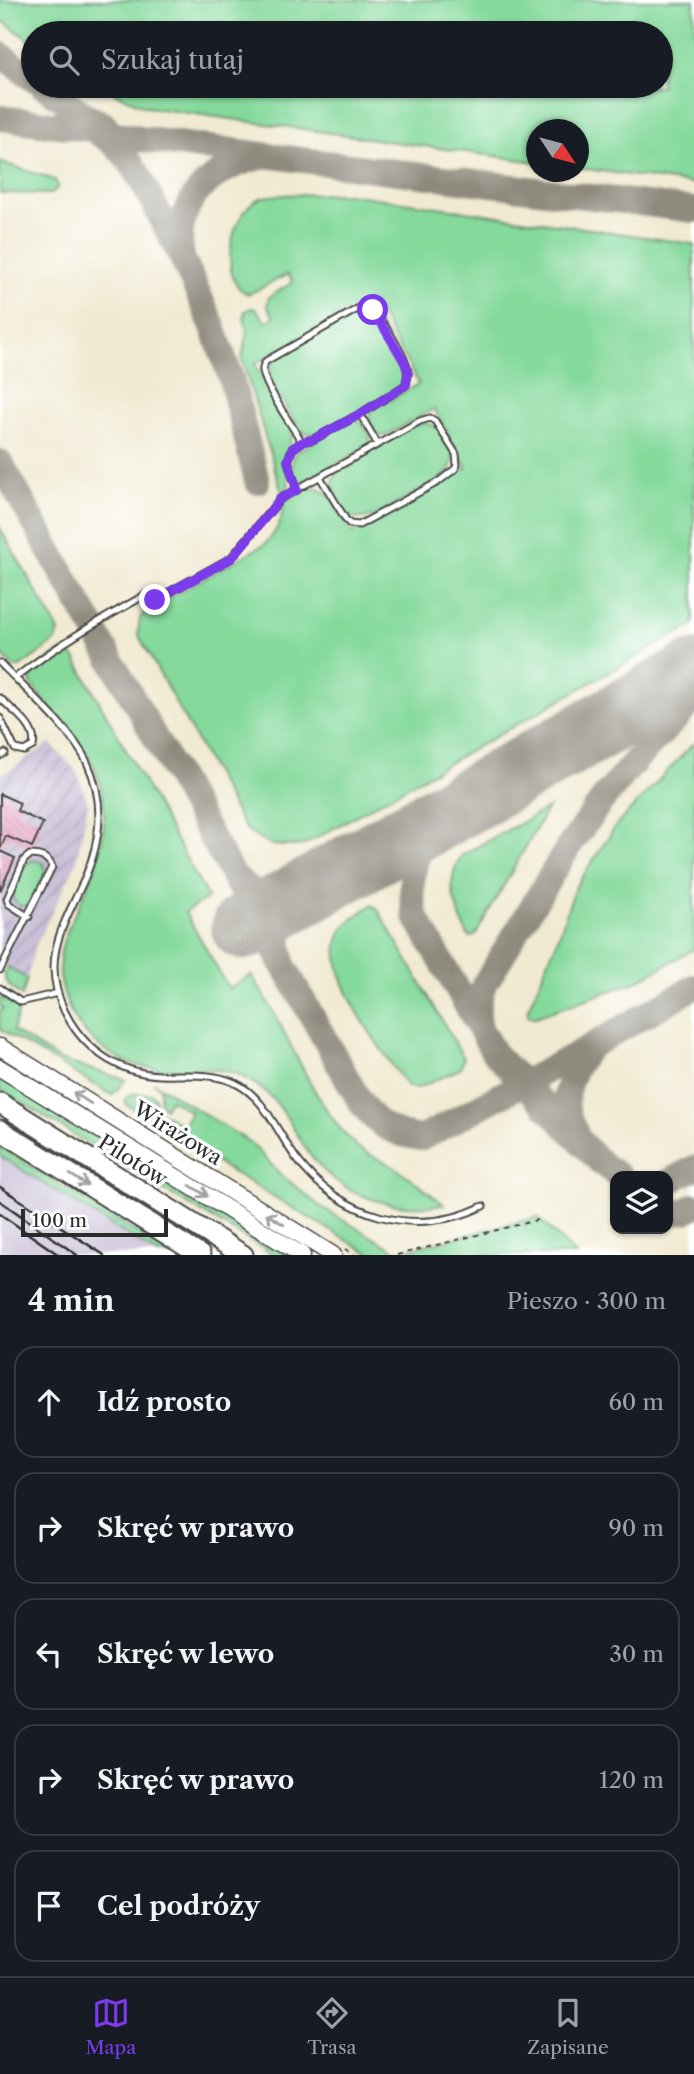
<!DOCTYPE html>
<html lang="pl">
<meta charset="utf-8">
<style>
body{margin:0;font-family:"Libre Caslon Text",serif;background:#20242c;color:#f1f3f6}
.controls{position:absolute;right:21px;bottom:21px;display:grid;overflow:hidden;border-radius:14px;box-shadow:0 2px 5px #0004}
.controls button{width:63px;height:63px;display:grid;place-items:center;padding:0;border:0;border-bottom:2px solid #363941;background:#171b24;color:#f1f3f6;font:35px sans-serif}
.compass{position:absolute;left:526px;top:119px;width:63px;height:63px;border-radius:50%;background:#171b24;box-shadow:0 2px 5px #0004;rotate:126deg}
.scale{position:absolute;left:21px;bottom:18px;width:147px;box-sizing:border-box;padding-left:7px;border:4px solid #2b2b2b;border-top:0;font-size:19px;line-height:24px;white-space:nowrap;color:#2b2b2b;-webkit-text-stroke:5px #fff;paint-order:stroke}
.stop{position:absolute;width:21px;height:21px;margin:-16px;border:5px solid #7c3aed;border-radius:50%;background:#fff}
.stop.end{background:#7c3aed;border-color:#fff;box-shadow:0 2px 7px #0008}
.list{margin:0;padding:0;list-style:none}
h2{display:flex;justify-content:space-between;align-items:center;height:91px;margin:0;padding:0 28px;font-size:30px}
h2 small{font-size:23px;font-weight:400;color:#9ea1a6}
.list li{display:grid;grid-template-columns:46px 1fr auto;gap:21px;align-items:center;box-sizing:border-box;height:112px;margin:0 14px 14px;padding:0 14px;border:2px solid #363941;border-radius:21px}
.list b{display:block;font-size:26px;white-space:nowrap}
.list em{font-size:23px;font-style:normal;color:#9ea1a6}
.icon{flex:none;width:38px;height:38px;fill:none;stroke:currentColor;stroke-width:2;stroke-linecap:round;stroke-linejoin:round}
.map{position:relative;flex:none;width:694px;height:1255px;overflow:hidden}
.search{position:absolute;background:#171b24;box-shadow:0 2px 5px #0004;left:21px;right:21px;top:21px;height:77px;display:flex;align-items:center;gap:18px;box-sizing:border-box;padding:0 24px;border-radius:38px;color:#9ea1a6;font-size:26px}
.sheet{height:721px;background:#171b24}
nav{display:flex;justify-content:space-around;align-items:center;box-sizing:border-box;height:98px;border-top:2px solid #363941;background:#171b24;font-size:19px;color:#9ea1a6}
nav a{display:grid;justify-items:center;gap:4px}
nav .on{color:#7c3aed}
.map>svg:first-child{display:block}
</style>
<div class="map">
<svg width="694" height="1255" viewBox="0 0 694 1255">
<defs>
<pattern id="industrial-furrows" width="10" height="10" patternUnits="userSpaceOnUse" patternTransform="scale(1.75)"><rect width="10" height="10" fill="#c9bfd7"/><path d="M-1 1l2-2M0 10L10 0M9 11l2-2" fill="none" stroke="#ada4b9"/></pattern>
<pattern id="building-back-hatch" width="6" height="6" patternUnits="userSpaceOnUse" patternTransform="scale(1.75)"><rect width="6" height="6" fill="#e6a4c2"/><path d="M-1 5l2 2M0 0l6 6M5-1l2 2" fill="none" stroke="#c58da7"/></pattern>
</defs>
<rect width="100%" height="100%" fill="#fff"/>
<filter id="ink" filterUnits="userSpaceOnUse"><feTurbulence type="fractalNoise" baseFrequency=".0143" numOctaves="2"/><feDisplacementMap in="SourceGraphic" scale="14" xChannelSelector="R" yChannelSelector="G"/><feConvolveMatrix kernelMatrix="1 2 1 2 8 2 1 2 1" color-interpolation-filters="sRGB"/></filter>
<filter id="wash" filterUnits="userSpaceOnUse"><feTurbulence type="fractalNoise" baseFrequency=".00686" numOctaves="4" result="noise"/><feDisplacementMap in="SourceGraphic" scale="28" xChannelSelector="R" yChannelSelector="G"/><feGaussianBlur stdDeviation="1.57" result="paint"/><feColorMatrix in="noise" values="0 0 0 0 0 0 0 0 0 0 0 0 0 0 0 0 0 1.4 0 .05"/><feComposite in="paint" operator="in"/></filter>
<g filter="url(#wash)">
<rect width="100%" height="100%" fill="#f1ead2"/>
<!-- industrial -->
<path fill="url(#industrial-furrows)" d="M50,743L77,772L88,804L76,863L35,947L27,979L0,962V776Z"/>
<!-- railway -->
<path fill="#c9bfd7" d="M0,1156L71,1201L159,1255H0Z"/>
<!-- green -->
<path fill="#84d99b" stroke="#588263" stroke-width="2" d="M0,0H694V184L579,168L578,130H536V162L146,107L98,86H661V33H33V43L0,19Z
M0,162L55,180L58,187L51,194L0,193Z
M348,194L694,244V624L304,845C275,848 265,846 244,827L138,634L140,618L147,610L265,544C277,532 284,519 282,502L309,487L327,492L352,533L467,468L434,409L385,436L377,435L369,420L370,411L419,384L374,303L371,305L368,300L255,364L292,430C293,440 287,447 286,457C284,469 291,478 288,490L282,493L242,359L247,331L244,317L245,311L251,308L256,309L266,322L274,317L267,306L269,297L293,282L288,274L249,294C218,286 228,212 260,198C272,193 330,195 348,194Z
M358,311L373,316L378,322C390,343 417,371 395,391L320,433L309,434L300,430L269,379V372L276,358Z
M354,419L362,422L371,437L368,446L303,482C291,478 290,464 295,453Z
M425,423L438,427C450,447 462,457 443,477L373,517L352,519C338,506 326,487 338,469L415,425Z
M0,528L59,631L56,641L20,667H14L0,653Z
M62,651L70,653L75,658L208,898L185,912L229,989L251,975C288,1028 307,1094 351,1141C363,1154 377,1157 392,1166C410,1176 427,1192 444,1204C395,1213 342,1197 311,1156C286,1122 285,1099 243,1077C217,1064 187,1071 159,1069C120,1067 83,1041 68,1005C46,952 72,926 90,880C103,848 109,814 99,781C86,737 53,718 30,682C32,667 50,659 62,651Z
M694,743V949L635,982L533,1018L529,1016L527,1011L557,941L575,888L617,824Z
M548,808L476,934L471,937L467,934C456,906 443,883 462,855Z
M32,860L43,862L46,872L33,901L30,905L20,906L14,901C11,889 20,866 32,860Z
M371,905L377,908L464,1058L460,1069L416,1089L407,1086C385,1054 317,969 342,931C349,920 361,912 371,905Z
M7,966L27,979L22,996C10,987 0,982 7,966Z
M1,997L19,1008L13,1031L60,1060L126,1080L112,1095L3,1031L0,1029V1011L3,1008L0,1006Z
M0,1077L289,1255H275L158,1187L0,1089Z
M153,1082L251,1143L280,1174L321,1207L398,1252L538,1217L576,1255H372L222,1166L127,1105L125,1099L131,1094H152L155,1098L157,1110L183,1125L191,1112L170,1099L165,1108L160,1102V1088Z
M0,1147L173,1255H159L0,1156Z"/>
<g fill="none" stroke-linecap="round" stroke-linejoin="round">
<!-- taxiway -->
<path stroke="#8e8a7e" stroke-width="26" d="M0,54L33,79
M43,86L84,114L105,125
M0,118L91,129L146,140L694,210
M99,134C116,143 126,156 137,172L182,258L212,324L231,378L257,481
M182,256C172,202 212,168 261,157
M0,462L336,1059C361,1101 368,1132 422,1138L579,1053L694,987
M445,813C417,843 405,876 416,917L494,1053L602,1164L619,1176
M236,878C258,900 272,898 302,894C283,918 275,928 282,959
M480,1028C476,1012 478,1000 484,985L569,846L603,799L636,760L694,700
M576,1133C558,1104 567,1074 588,1050
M668,1182L694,1168
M668,1214L685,1211L694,1206"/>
<!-- runway -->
<path stroke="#8e8a7e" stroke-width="66" d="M244,927L694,673"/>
</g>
<g id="blocks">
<!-- building -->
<path fill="url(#building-back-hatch)" d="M0,794L20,803L17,811L43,823L32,847L6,836L0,849Z
M0,851L15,858L0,891Z"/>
</g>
</g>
<g filter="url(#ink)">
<use href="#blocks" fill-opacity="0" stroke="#494844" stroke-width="2"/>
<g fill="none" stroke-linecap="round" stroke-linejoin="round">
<defs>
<path id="lane" d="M360,414L377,443
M297,490L288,461L292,449L302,442L314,439L360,414L406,385C406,382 408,376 408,373C407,359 380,315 369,308H359L266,361C264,365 262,366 263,371C266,389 292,426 302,442
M0,663C27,691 70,728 87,762C105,801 101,842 84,880C64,925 40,958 64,1010C82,1048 117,1073 160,1075C184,1076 210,1072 233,1082C265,1096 276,1131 296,1158C339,1217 416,1239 483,1206
M15,678C57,645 102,619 149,593L155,600L231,558L281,498L420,421L430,418L435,421L456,454L457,465L455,469L438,482L359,525L350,524L346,520L320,477
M0,698C12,710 38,727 33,746L24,751L15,749L0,718
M0,756L5,753
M0,970L52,867C49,857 39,855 30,855L24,860L7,899L9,904L29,917
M0,988L21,1002L58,993"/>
<path id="secondary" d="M0,1047L333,1255
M0,1068L302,1255"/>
<path id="highway" d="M0,1103L243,1255
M0,1130L200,1255"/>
</defs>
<!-- lane casing -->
<use href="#lane" stroke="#494844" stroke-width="9"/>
<!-- secondary casing -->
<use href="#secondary" stroke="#494844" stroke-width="19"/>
<!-- highway casing -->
<use href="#highway" stroke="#494844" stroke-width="23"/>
<!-- path -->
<path stroke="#494844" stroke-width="2" stroke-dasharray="5 5" stroke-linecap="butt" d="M345,1249L355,1255
M397,1255L537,1220"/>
<!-- lane -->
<use href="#lane" stroke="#fff" stroke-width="5"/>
<!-- secondary -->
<use href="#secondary" stroke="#fff" stroke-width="16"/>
<!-- highway -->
<use href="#highway" stroke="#fff" stroke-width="19"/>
<!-- rail -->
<path stroke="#2b2b2b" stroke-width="2.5" d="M0,1187L104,1255
M0,1201L77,1255
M0,1214L59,1255"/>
</g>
<!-- one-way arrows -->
<defs><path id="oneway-shaft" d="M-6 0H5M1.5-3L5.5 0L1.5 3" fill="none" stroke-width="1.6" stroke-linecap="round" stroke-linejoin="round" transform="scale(1.75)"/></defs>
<g stroke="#a0a0a0">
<use href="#oneway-shaft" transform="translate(82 1098) rotate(-148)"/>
<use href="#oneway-shaft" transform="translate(79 1180) rotate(32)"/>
<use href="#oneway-shaft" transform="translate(199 1191) rotate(32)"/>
<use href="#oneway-shaft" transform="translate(275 1219) rotate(-148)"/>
</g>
</g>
<g fill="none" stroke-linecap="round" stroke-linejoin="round" filter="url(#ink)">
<!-- route -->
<path stroke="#7c3aed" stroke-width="9" d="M155,600L232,558L281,498L297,490L288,461L292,449L302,442L314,439L360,414L406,385L408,373L405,363L373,310"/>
</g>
<g text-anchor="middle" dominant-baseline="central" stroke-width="7" stroke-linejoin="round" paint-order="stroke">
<!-- street labels -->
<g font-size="21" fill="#2b2b2b" stroke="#fff">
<text transform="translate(178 1133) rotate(32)">Wirażowa</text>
<text transform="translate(133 1160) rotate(32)">Pilotów</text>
</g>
</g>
</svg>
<div class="controls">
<button><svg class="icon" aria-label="layers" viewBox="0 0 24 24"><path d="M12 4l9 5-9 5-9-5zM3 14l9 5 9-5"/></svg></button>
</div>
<svg class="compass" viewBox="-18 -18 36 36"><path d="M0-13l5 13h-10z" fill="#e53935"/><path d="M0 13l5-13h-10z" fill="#9ea1a6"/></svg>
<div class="scale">100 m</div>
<div class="stop" style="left:373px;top:310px"></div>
<div class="stop end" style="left:155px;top:600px"></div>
<div class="search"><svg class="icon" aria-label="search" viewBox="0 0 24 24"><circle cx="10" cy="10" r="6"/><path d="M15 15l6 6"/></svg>Szukaj tutaj</div>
</div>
<section class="sheet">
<h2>4 min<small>Pieszo · 300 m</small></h2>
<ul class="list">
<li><svg class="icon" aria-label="ahead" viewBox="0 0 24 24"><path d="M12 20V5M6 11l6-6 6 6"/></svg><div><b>Idź prosto</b></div><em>60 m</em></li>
<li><svg class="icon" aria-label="right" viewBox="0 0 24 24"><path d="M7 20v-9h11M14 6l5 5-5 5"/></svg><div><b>Skręć w prawo</b></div><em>90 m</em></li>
<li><svg class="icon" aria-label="left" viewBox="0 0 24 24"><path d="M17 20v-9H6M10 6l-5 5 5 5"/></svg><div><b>Skręć w lewo</b></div><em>30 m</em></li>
<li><svg class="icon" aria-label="right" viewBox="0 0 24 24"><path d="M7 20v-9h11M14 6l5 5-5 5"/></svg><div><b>Skręć w prawo</b></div><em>120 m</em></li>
<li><svg class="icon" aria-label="arrive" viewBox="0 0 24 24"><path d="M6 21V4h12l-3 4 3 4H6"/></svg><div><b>Cel podróży</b></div></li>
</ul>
</section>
<nav>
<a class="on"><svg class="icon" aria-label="map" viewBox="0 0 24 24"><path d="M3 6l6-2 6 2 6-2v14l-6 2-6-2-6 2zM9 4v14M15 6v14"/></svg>Mapa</a>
<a><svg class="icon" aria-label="directions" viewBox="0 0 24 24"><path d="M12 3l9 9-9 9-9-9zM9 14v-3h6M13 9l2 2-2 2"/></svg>Trasa</a>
<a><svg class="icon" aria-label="saved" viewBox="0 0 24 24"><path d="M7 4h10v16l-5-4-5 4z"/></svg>Zapisane</a>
</nav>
